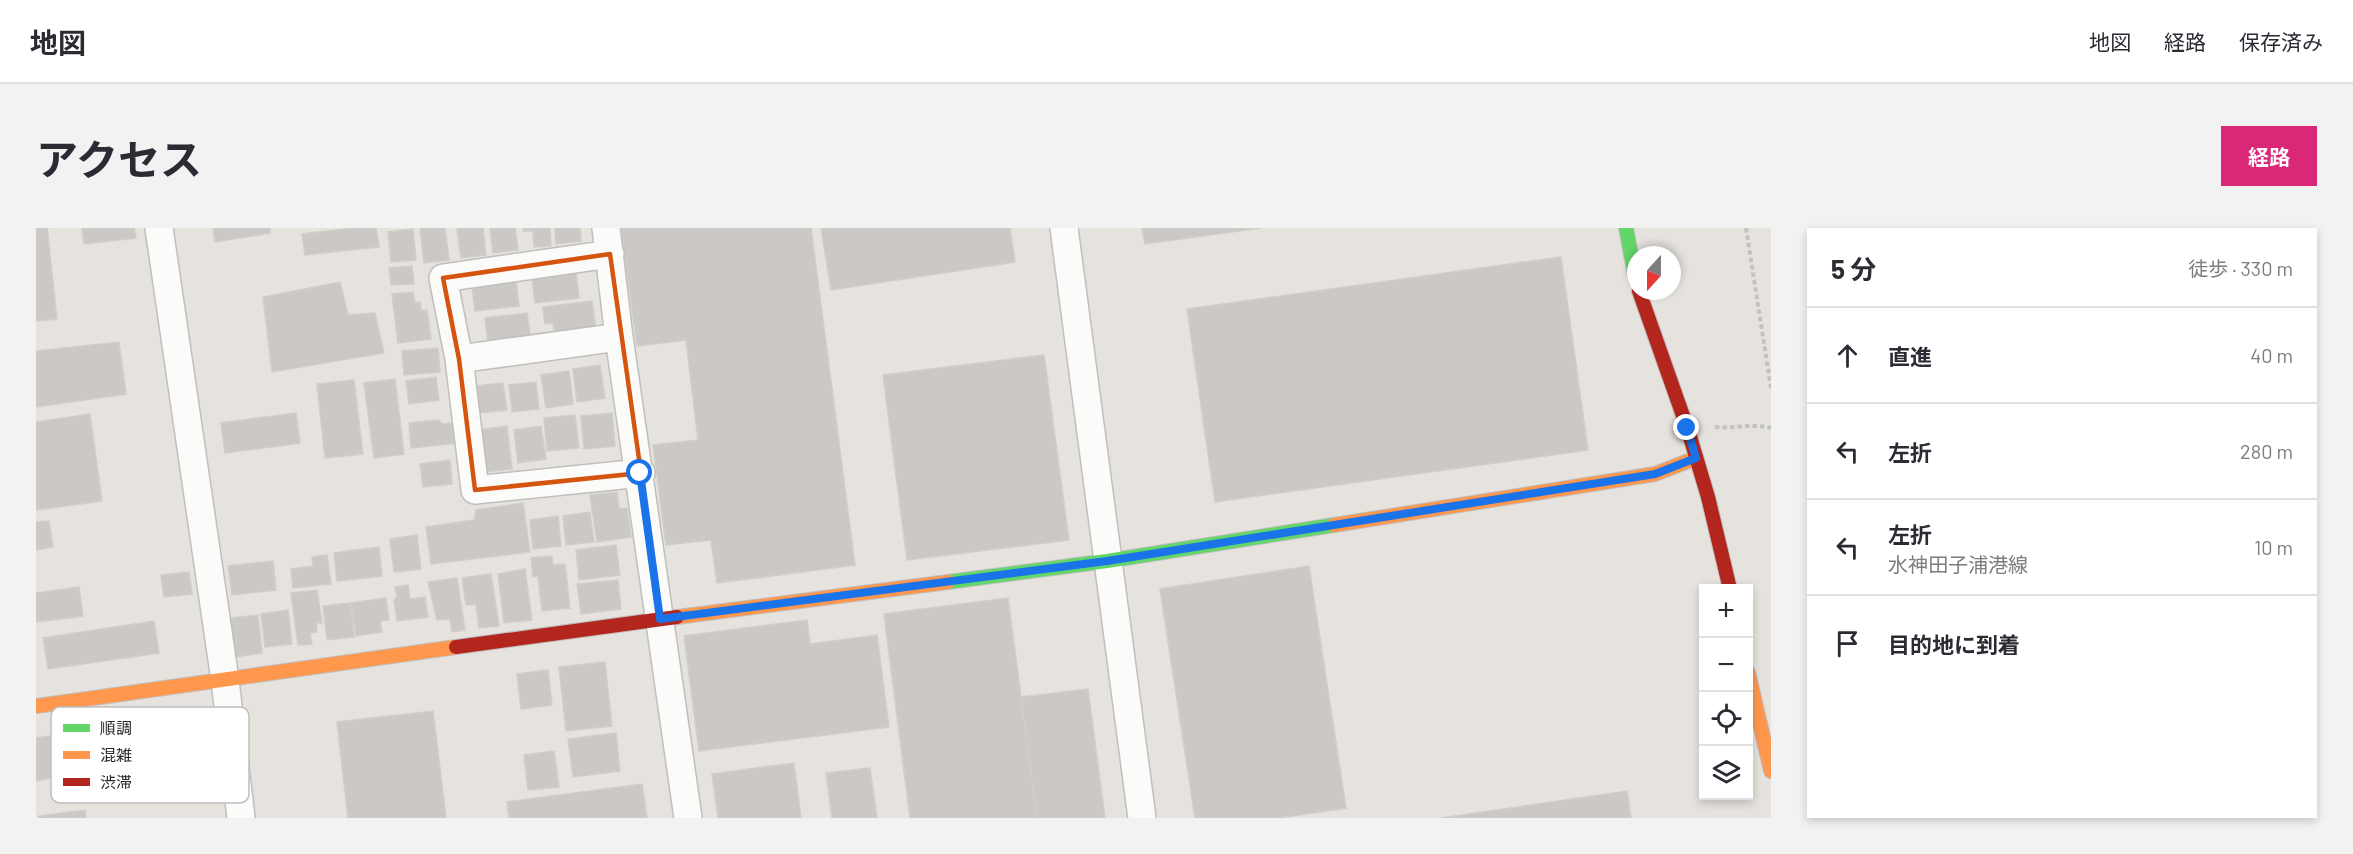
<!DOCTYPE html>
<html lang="ja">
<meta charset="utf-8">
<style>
body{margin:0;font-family:Barlow,"Noto Sans JP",sans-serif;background:#f2f2f3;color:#2b2b33}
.controls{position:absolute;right:18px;bottom:18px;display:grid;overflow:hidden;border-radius:0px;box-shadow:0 3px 9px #0003}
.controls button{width:54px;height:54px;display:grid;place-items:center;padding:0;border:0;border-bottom:2px solid #e1e1e2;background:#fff;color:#2b2b33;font:30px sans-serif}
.compass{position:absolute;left:1591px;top:18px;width:54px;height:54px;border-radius:50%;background:#fff;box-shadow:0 3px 9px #0003;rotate:201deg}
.stop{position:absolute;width:18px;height:18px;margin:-14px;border:4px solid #1a73e8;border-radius:50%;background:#fff}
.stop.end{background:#1a73e8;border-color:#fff;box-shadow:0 2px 6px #0008}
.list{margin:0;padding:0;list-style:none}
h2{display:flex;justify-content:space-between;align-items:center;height:78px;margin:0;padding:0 24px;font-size:26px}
h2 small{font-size:20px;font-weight:400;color:#7c7c81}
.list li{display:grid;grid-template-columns:39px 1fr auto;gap:18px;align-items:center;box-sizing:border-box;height:96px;padding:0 24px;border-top:2px solid #e1e1e2}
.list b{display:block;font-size:22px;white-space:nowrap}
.list p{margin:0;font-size:20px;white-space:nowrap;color:#7c7c81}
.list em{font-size:20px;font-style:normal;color:#7c7c81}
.icon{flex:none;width:33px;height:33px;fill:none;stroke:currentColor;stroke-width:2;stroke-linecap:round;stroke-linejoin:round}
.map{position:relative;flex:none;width:1735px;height:590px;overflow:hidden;border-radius:0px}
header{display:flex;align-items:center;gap:36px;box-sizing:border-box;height:84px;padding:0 30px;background:#fff;border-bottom:2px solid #e1e1e2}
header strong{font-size:28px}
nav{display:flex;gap:33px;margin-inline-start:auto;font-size:21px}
.intro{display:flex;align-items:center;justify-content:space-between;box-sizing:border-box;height:144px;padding:0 36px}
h1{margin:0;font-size:42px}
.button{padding:15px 27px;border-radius:0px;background:#db2777;color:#fff;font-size:21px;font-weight:700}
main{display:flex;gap:36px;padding:0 36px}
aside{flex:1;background:#fff;border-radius:0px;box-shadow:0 3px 9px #0003}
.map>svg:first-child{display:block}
</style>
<header>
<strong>地図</strong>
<nav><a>地図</a><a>経路</a><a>保存済み</a></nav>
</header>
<div class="intro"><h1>アクセス</h1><a class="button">経路</a></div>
<main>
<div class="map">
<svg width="1735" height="590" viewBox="0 0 1735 590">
<rect width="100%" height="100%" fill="#e6e2de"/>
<!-- building -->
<path fill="#cbc8c5" stroke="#d1ceca" stroke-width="1.5" d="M0,0H11L21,91L0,93Z
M46,0H98L100,10L48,16Z
M177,0H234V5L179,14Z
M317,0H340L343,19L269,27L266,6Z
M384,0H409L413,32L388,35Z
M421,0H447L450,27L425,30Z
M454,0H479L482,22L457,25Z
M487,0H514L515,18L498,19L497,3H487Z
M519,0H544L545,13L520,16Z
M585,0H775L819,337L681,355L675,312L630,317L617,217L662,212L650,112L601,118Z
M785,0H974L979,34L795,62Z
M1106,0H1225L1109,16Z
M377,1L380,32L355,34L352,4Z
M1525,29L1552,222L1179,274L1151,81Z
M376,38L378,56L355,57L353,40Z
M540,44L543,70L499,75L496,49Z
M480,53L483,78L439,83L436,58Z
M304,54L312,87L339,85L348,125L236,144L227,69Z
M377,64L379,75L384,74L385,83L391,82L395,111L362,115L356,66Z
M556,73L560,101L519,107L517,95L509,96L507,79Z
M491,85L495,111L452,116L449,90Z
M83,114L90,166L0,179V123Z
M402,120L404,144L368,147L366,123Z
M1008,127L1033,312L871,332L847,147Z
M564,137L569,170L541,174L537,141Z
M533,143L537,176L510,180L505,147Z
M400,149L403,172L373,176L370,153Z
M359,151L368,226L338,230L328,155Z
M318,152L327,226L289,230L281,156Z
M500,154L503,181L476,184L473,157Z
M467,155L471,182L443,185L440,158Z
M260,185L264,215L189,225L185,195Z
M576,185L579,218L548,221L545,188Z
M54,186L66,273L0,282V194Z
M539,187L543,220L511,223L508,190Z
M403,192L406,196L419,195L421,215L375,220L373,195Z
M471,198L476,241L448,244L443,202Z
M505,198L510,231L482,235L478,202Z
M414,232L416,256L387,259L384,236Z
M581,264L583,281L591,280L595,309L561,314L554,267Z
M487,275L494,324L395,336L390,299L438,292L440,282Z
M554,284L558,314L530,317L527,288Z
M522,288L525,318L497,321L494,292Z
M13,293L17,319L0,322V294Z
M381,307L385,341L358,344L354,311Z
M580,317L584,347L543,352L540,322Z
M343,319L346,348L301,353L298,325Z
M291,327L295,356L257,360L255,341L277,338L276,329Z
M516,328L517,337L529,336L534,380L506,383L502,348L497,349L495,330Z
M237,333L240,362L196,367L192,338Z
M1273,338L1310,580L1242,590H1159L1124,361Z
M489,341L496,392L468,395L462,346Z
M153,344L156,366L128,369L125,347Z
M455,346L463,398L443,400L440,376L430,377L426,350Z
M421,350L429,402L416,404L414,391L401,392L392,354Z
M582,352L585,381L545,386L541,356Z
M372,357L374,371L389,369L392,389L361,393L358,372L361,369L359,359Z
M43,359L47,388L0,394V365Z
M281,362L286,395H280L281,404L274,405L276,416L262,417L255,365Z
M350,370L353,392L344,393L346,404L320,408L315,375Z
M972,370L1001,590H874L848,386Z
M314,375L318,409L291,412L287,378Z
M252,382L256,416L229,419L225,386Z
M222,387L226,425L199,429L195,390Z
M771,392L774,416L841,407L853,499L663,523L648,408Z
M118,393L123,425L12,441L7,410Z
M569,434L576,498L530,503L523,439Z
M512,442L516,477L485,481L481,446Z
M1052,461L1069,590H1001L985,469Z
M397,483L410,590H312L301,494Z
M580,505L584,543L537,549L532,511Z
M20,507L27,548L0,553V510Z
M518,523L523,559L492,562L488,527Z
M758,535L765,590H682L676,546Z
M834,540L841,590H796L790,545Z
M606,556L611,590H473L471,574Z
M1591,563L1595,590H1405Z
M49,582L50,590H3V588Z"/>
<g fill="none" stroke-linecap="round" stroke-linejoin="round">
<defs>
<path id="street" d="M123,0L189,452L205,590
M570,0L583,109L652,590
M1028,0L1106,590
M574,26L407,50L423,131L439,262L605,245
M423,131L583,109"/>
<path id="fast" d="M1590,0L1600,53
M912,354L1071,333L1298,297"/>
<path id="slow" d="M1298,297L1619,246L1660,230
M641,389L912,354
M1712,444L1735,543
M0,478L420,419"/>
<path id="jam" d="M1603,63L1652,202L1672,269L1694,361
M420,419L641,389"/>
</defs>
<!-- street casing -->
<use href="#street" stroke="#c0bfbf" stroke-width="30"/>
<!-- fast casing -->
<use href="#fast" stroke="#c0bfbf" stroke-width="16"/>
<!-- slow casing -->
<use href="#slow" stroke="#c0bfbf" stroke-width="16"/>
<!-- jam casing -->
<use href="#jam" stroke="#c0bfbf" stroke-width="16"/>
<!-- path -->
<path stroke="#c3c2c2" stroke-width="4" stroke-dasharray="4.5 3" stroke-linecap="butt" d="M1710,0L1735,160
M1679,199C1697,201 1718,195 1735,200"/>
<!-- street -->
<use href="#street" stroke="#fbfbfa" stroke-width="27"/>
<!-- fast -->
<use href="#fast" stroke="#63d668" stroke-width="14"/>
<!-- slow -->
<use href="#slow" stroke="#ff974d" stroke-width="14"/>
<!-- jam -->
<use href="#jam" stroke="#b3261e" stroke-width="14"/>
</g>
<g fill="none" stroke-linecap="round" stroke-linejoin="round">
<!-- route -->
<path stroke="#1a73e8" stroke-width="8" d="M604,245L624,391L1071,333L1619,246L1660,230L1651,200"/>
</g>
<!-- marked area -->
<path fill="none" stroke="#d5540f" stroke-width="4.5" stroke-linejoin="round" d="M574,26L605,245L439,262L423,131L407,50Z"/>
<!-- legend -->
<rect x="15" y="479" width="198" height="96" rx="9" fill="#fff" stroke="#bebebe" stroke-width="1.5"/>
<rect x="27" y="496" width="27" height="8" fill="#63d668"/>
<rect x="27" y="523" width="27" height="8" fill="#ff974d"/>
<rect x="27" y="550" width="27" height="8" fill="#b3261e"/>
<g font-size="16" fill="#282828">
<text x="64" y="506">順調</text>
<text x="64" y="533">混雑</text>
<text x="64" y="560">渋滞</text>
</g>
</svg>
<div class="controls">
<button>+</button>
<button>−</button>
<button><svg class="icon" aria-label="locate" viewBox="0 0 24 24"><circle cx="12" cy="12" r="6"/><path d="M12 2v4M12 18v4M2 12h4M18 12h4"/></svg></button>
<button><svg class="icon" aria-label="layers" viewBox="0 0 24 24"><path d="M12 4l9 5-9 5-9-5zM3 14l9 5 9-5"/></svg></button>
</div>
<svg class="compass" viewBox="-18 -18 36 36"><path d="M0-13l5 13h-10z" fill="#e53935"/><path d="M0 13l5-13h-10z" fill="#7c7c81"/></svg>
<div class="stop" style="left:604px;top:245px"></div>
<div class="stop end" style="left:1651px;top:200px"></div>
</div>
<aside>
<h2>5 分<small>徒歩 · 330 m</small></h2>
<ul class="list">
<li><svg class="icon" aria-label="ahead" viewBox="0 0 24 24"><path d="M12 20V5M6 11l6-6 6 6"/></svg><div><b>直進</b></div><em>40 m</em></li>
<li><svg class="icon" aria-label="left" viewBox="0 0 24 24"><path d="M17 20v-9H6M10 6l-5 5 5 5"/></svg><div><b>左折</b></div><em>280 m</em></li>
<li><svg class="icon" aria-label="left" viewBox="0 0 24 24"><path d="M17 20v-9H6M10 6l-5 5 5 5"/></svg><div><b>左折</b><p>水神田子浦港線</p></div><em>10 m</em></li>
<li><svg class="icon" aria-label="arrive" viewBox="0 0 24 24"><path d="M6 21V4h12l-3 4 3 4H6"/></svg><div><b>目的地に到着</b></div></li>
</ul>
</aside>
</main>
